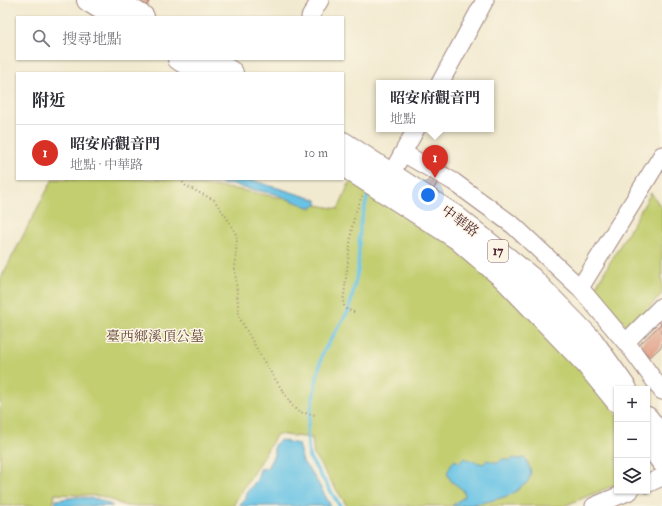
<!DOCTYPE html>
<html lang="zh-TW">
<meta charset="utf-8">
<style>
body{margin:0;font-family:"IM FELL Double Pica","Noto Serif TC",serif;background:#f7f7f7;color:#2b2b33}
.controls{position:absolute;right:12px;bottom:12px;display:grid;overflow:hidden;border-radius:0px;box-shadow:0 1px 3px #0004}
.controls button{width:36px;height:36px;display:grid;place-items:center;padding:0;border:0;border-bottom:1px solid #e1e1e2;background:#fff;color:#2b2b33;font:20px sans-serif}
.you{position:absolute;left:428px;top:195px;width:14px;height:14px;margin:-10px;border:3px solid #fff;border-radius:50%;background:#1a73e8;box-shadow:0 0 0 6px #1a73e833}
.badge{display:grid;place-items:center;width:26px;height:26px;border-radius:50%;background:#d93025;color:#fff;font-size:13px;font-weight:700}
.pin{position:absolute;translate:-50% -33px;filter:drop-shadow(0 1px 2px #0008)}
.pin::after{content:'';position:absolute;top:21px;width:14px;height:12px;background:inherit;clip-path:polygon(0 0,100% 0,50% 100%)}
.popup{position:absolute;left:376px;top:80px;width:118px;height:52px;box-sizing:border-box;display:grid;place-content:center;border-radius:0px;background:#fff;filter:drop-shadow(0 1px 3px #0005);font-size:13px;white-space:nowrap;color:#7c7c81}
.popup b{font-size:15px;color:#2b2b33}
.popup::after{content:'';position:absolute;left:50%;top:100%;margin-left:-8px;border:8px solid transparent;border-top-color:#fff}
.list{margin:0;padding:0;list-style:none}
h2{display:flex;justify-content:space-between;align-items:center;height:52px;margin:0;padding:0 16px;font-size:17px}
h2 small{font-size:13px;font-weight:400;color:#7c7c81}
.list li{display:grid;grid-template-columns:26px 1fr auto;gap:12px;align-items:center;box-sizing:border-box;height:56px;padding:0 16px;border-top:1px solid #e1e1e2}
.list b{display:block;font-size:15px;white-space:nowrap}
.list p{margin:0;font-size:13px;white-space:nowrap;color:#7c7c81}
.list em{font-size:13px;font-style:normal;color:#7c7c81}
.icon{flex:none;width:22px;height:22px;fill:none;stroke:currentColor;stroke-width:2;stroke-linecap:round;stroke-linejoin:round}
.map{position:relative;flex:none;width:662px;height:506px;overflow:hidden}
.search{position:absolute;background:#fff;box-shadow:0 1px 3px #0004;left:16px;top:16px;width:328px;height:44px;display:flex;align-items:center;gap:10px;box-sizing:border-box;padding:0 14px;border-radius:0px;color:#7c7c81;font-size:15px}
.panel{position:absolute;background:#fff;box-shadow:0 1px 3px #0004;left:16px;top:72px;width:328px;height:108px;border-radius:0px}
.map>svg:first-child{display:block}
</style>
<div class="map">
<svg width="662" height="506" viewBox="0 0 662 506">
<rect width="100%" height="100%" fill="#fcf5e5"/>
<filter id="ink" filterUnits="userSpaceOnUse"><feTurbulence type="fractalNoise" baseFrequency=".025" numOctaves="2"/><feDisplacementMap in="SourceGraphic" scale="8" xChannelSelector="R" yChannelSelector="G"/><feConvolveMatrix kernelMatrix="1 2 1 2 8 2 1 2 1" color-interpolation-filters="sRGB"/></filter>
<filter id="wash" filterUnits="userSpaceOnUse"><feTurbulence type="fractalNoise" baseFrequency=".012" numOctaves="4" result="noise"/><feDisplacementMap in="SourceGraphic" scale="16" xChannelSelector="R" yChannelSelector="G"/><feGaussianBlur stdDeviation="0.9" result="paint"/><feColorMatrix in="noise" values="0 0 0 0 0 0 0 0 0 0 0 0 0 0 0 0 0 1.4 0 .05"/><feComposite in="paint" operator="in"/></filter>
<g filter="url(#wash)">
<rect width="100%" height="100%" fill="#f2ead0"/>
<!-- green -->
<path fill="#c2ce6f" stroke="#86764d" d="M53,179H183L187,184L235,189L338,209L351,179L457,247L522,304L601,392L617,415V484L564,506H347L314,455L312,438L277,434L235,502V506H126L101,496L55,494L53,506H0V280L38,207Z
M651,193L662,208V294L629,329L595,288Z"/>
<!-- water -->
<path fill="#67c3e5" stroke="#587188" d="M216,179H248L317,200V205L311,208L275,194L244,188L233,184L224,185Z
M281,440L298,444L303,462L314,476L331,506H239L246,499L247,492L257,480L260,469L267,468L274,455V445Z
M463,458L483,464L487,460L498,463L501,460L506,458L508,461L514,458L519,459L525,458C530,468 534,472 527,483C521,485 518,491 512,494C495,501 471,506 452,506L465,496L463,490L451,481L447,473L451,464L455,460L460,463Z
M77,497L98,499L113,506H56V500Z"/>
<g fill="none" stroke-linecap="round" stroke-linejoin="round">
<!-- stream -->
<path stroke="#67c3e5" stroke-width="3.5" d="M340,506L309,457L307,431L314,392L322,354L349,310L358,270L360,225L368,195"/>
</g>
<g id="blocks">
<!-- building -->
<path fill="#e1a289" d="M132,0H150L145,8Z
M437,165L445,169L432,192L424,187Z
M662,309V346L650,357L638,346L661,324L655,316Z"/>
</g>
</g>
<g filter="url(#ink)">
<use href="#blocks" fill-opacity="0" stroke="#9e847e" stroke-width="1"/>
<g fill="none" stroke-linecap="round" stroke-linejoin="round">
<defs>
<path id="minor" d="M310,17L320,0
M440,83L485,0
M403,153L454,182L514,226L580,288L632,350L662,391
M385,185L416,129
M580,288L662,155
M626,342L662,306
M647,484L662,477
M594,506L630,491"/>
<path id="major" d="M88,0L115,17
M116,0L143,17
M179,59L201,73
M210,59L232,73
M343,143L456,217L531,278L592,341L626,389
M343,165L457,238L505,279L586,363L617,401
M647,418L662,438
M647,441L662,461"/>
</defs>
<!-- minor casing -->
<use href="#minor" stroke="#9e847e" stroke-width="19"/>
<!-- major casing -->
<use href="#major" stroke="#9e847e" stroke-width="24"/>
<!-- path -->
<path stroke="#9e847e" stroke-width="2" stroke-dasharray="1 3" stroke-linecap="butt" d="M180,179L186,186L214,200L227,218L237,236L235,269L239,317L263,360L293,407L299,412L316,415
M354,312L346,309L343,304L352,227L355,214L362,196"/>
<!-- minor -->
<use href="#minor" stroke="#fff" stroke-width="17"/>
<!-- major -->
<use href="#major" stroke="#fff" stroke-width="22"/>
</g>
</g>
<g text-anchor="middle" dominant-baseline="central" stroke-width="3" stroke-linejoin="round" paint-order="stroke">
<!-- shield labels -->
<rect fill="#fcf5e5" stroke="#7f5f63" stroke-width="1" x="488" y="240" width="20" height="22" rx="3"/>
<g font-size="13" font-weight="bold" fill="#4a1f2b">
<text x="498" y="251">17</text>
</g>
<!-- street labels -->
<g font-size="14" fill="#4a1f2b" stroke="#fcf5e5">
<text transform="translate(460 221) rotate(37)">中華路</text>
</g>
<!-- park labels -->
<g font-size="14" fill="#684b3c" stroke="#fcf5e5">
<text x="155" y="336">臺西鄉溪頂公墓</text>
</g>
</g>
</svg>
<div class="controls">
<button>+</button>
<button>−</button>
<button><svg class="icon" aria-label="layers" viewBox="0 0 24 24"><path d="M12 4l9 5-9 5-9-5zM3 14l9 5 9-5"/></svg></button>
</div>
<div class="you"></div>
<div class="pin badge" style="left:435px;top:178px">1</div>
<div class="popup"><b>昭安府觀音門</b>地點</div>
<div class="search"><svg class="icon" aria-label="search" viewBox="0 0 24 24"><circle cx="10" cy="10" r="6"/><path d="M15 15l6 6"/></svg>搜尋地點</div>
<section class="panel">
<h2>附近<small></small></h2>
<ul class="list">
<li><span class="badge">1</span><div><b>昭安府觀音門</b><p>地點 · 中華路</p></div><em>10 m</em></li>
</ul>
</section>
</div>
